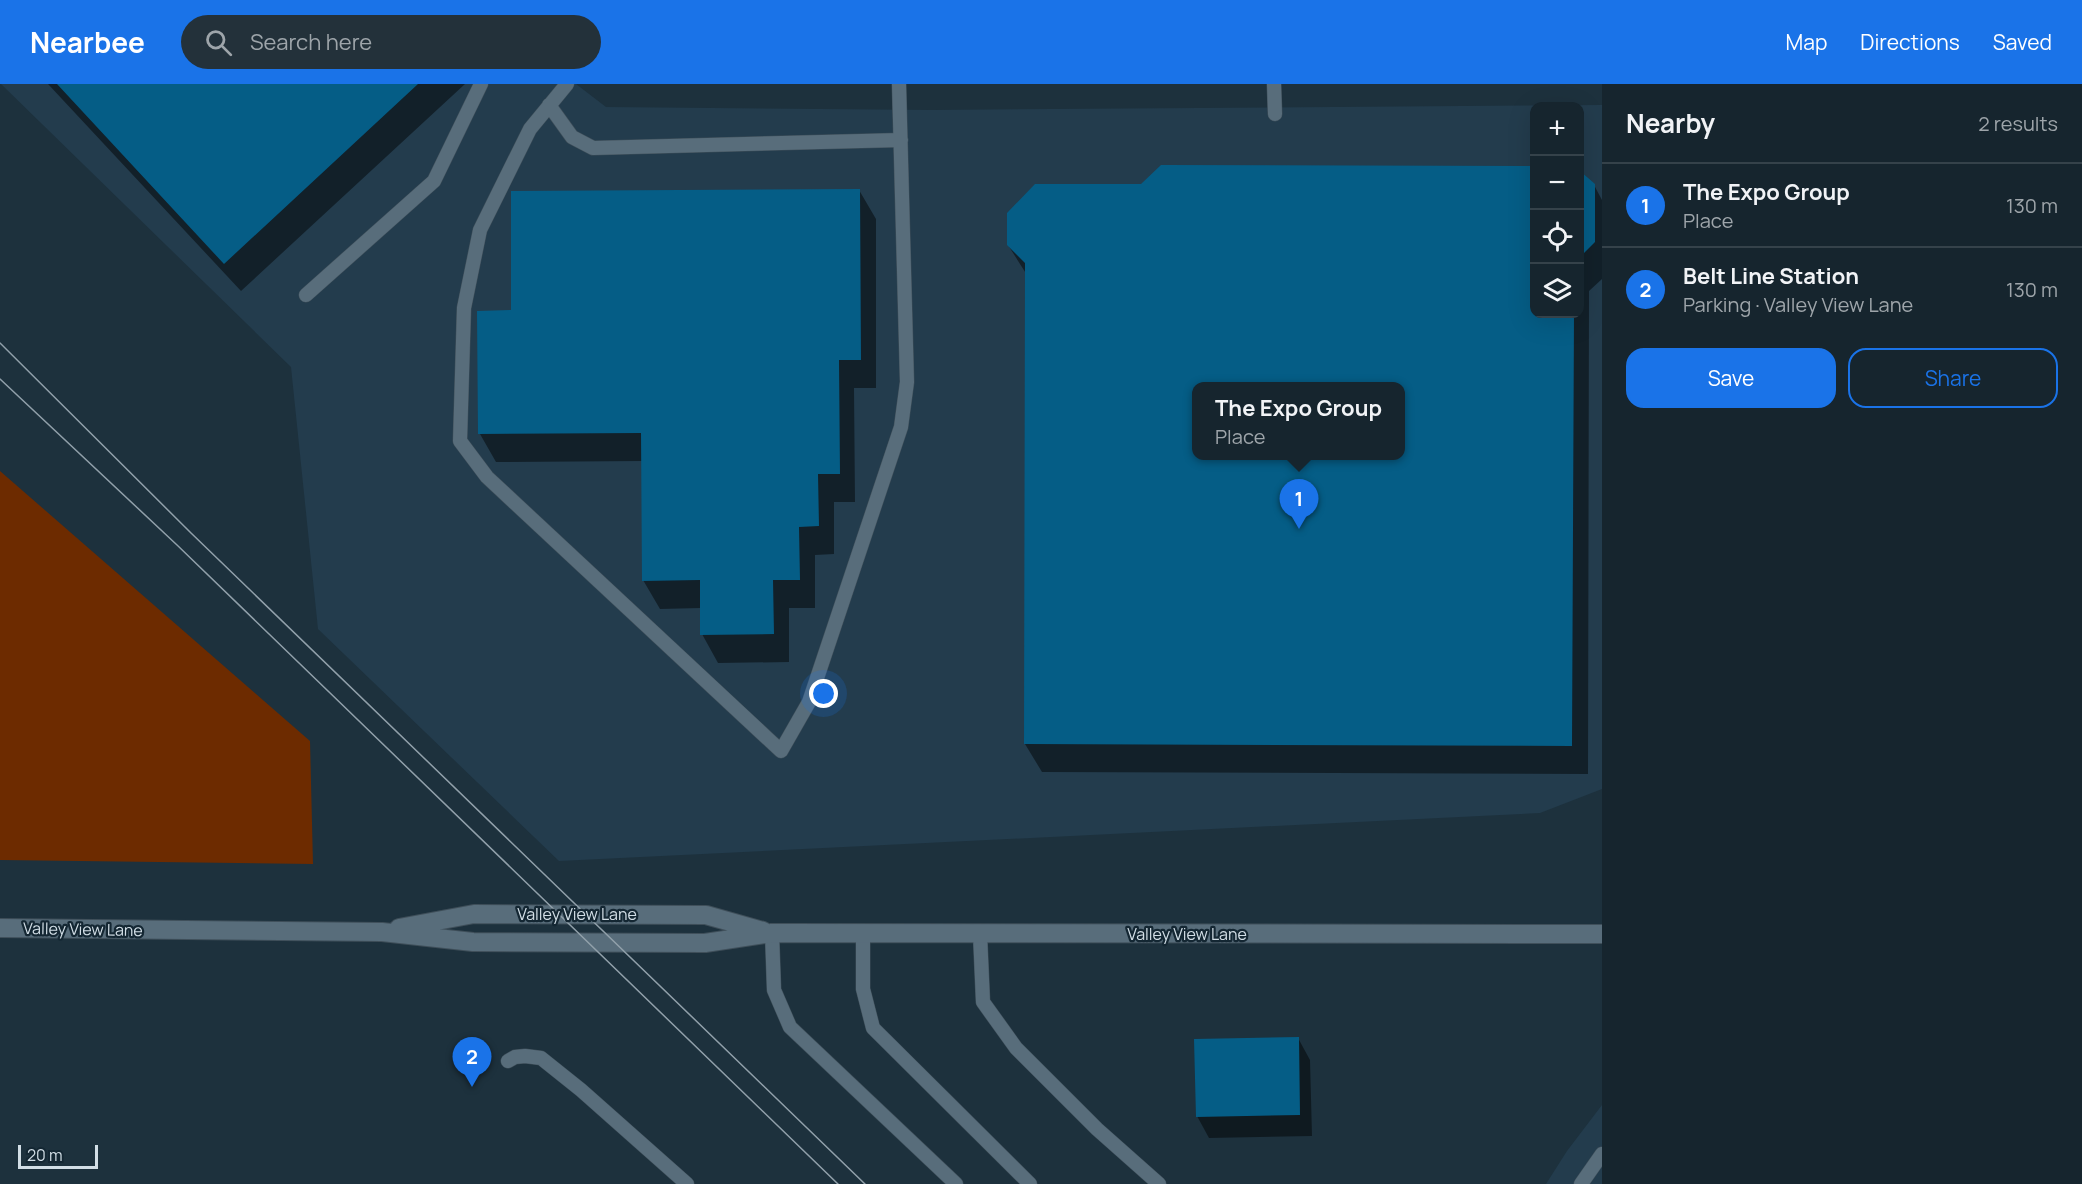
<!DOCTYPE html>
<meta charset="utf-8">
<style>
body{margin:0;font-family:Manrope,sans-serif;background:#23313a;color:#f1f3f6}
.controls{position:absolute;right:18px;top:18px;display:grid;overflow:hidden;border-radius:12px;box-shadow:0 6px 24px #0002}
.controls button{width:54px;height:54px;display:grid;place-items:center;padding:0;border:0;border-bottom:2px solid #35424a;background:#16252e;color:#f1f3f6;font:30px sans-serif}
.scale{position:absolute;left:18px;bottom:15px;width:80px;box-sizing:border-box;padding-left:6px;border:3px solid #d2dee6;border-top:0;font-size:16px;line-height:21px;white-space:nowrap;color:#d2dee6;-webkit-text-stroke:4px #142733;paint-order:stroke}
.you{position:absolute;left:824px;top:610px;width:21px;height:21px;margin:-15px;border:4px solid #fff;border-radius:50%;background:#1a73e8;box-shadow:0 0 0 9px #1a73e833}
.badge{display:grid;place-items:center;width:39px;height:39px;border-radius:50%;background:#1a73e8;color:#fff;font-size:20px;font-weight:700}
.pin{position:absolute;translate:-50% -50px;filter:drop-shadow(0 2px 3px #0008)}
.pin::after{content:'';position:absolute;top:32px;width:21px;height:18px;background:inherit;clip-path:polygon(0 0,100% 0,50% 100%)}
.popup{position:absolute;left:1192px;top:298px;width:213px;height:78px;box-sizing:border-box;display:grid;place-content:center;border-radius:12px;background:#16252e;filter:drop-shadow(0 2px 4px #0005);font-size:20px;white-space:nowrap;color:#9ea5aa}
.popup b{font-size:22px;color:#f1f3f6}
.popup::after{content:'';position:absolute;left:50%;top:100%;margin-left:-12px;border:12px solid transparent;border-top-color:#16252e}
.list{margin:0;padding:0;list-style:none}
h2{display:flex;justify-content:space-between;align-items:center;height:78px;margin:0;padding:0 24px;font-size:26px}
h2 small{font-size:20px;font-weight:400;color:#9ea5aa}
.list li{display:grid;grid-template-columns:39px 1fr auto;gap:18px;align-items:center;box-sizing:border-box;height:84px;padding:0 24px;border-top:2px solid #35424a}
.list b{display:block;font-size:22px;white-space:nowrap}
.list p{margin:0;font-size:20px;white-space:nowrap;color:#9ea5aa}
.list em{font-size:20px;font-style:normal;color:#9ea5aa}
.actions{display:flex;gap:12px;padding:18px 24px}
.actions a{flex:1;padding:14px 0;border:2px solid #1a73e8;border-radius:18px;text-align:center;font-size:21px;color:#1a73e8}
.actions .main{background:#1a73e8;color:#fff}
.icon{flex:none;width:33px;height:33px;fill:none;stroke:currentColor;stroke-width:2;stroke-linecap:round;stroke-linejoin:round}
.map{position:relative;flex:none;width:1602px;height:1100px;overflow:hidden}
header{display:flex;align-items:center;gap:36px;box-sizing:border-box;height:84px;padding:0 30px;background:#1a73e8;color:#fff}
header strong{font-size:28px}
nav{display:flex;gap:33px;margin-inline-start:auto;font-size:21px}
.search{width:420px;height:54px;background:#23313a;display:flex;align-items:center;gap:15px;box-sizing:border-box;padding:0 21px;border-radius:33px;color:#9ea5aa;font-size:22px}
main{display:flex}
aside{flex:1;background:#16252e}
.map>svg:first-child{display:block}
</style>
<header>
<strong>Nearbee</strong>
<div class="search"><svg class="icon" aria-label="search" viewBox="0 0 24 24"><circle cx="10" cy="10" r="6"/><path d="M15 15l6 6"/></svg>Search here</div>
<nav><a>Map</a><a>Directions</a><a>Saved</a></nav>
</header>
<main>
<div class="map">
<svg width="1602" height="1100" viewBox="0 0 1602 1100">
<rect width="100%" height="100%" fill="#1d313d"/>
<!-- built -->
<path fill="#233c4d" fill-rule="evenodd" d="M1,0H576L606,23L932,26L1602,21V705L1540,729L559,777L318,545L291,283ZM1534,22H1580V230H1534ZM1197,302H1401V372H1197Z
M1602,1021V1100H1546L1567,1067Z"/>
<!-- green -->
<path fill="#6d2b00" d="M0,387L310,657L313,780L0,776Z"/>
<!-- shadow -->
<path fill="#0007" fill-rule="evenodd" d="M48,0H465L241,207Z
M1161,82L1534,83V230H1580V89L1594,101L1602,116V195L1589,207L1588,690L1042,688L1025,660L1027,191L1008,161L1141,102ZM1197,302H1401V372H1197Z
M859,106L876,135V304H854L855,418H834V470L815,471V524H789V578L718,579L702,550L701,524L660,525L643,496V377L496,378L480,350L513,228Z
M1298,954L1310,976L1312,1052L1209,1054L1197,1032Z"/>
<!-- building -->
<path fill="#055d86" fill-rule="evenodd" d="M57,0H418L224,180Z
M1161,81L1534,82V230H1574L1572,662L1024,660L1025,179L1007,161V129L1035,100H1141ZM1197,302H1401V372H1197Z
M1580,87L1595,100V158L1580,173Z
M860,105L861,276H839L840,390H818L819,442L799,443L800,496H773L774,550L700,551V496L642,497L641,349L478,350L477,227L511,226V107Z
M1299,953L1300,1031L1196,1033L1194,955Z"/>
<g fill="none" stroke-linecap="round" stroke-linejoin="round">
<defs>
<path id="service" d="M567,0L530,45L480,146L464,224L460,357L487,393L781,667L809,618L901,343L907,298L899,0
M1274,0L1275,30
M549,21L572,53L593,64L901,56
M306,211L434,97L481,0
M772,849L774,906L790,943L956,1100
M863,850V905L873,944L1030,1100
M980,850L983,918L1016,964L1097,1045L1159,1100
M508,977L515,973L525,972L541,974L581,1006L687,1100
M1581,1100L1602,1070"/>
<path id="secondary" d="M0,844L382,848L473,858L705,859L772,849L1602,850
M399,844L474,830L706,831L763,847"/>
</defs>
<!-- service casing -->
<use href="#service" stroke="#3f4f5a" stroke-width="15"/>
<!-- secondary casing -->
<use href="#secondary" stroke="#3f4f5a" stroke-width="20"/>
<!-- service -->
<use href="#service" stroke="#586d7b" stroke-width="14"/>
<!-- secondary -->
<use href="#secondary" stroke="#586d7b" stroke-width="18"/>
<!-- tram -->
<path stroke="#91a0aa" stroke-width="1.5" d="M0,259L191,449L865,1100
M0,295L177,461L838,1100"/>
</g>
<g text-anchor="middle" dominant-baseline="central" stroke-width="4.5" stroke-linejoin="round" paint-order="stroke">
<!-- street labels -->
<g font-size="16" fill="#d2dee6" stroke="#142733">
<text x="577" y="830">Valley View Lane</text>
<text transform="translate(83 845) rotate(1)">Valley View Lane</text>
<text x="1187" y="850">Valley View Lane</text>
</g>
</g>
</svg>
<div class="controls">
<button>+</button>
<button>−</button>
<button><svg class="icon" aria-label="locate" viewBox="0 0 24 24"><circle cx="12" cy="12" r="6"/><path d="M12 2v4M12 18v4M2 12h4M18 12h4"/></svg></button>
<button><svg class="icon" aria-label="layers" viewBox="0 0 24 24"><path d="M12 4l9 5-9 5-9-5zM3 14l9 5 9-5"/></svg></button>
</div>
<div class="scale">20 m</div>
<div class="you"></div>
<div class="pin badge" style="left:1299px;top:445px">1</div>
<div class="popup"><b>The Expo Group</b>Place</div>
<div class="pin badge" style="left:472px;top:1003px">2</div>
</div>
<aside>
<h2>Nearby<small>2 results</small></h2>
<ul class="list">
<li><span class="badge">1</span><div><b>The Expo Group</b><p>Place</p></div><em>130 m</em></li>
<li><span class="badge">2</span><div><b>Belt Line Station</b><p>Parking · Valley View Lane</p></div><em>130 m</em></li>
</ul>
<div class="actions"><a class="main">Save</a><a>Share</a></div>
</aside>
</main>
